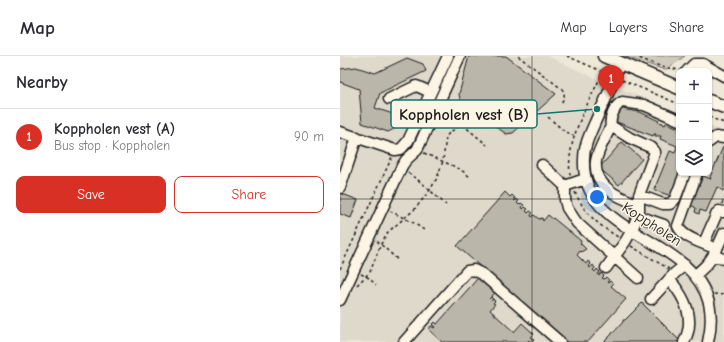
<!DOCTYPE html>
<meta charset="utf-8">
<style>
body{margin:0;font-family:"Comic Neue",sans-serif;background:#f2f2f3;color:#2b2b33}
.controls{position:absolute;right:12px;top:12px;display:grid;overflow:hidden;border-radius:8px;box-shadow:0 1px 3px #0004}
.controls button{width:36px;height:36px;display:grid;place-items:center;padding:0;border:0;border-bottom:1px solid #e1e1e2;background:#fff;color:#2b2b33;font:20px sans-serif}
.you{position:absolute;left:257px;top:141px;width:14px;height:14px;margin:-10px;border:3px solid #fff;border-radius:50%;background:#1a73e8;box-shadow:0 0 0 6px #1a73e833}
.badge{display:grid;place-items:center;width:26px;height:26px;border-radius:50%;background:#d93025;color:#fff;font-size:13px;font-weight:700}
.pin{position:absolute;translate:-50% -33px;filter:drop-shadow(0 1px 2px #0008)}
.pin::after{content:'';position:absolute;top:21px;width:14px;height:12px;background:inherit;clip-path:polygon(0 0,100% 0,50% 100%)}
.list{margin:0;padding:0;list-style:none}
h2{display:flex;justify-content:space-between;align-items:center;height:52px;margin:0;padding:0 16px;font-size:17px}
h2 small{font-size:13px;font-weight:400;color:#7c7c81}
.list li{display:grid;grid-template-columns:26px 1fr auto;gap:12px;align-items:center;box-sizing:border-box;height:56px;padding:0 16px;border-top:1px solid #e1e1e2}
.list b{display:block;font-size:15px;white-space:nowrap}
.list p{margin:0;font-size:13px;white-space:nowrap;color:#7c7c81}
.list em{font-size:13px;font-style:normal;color:#7c7c81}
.actions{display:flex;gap:8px;padding:12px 16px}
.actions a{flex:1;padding:9px 0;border:1px solid #d93025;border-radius:8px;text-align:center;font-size:14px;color:#d93025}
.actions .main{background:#d93025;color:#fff}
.icon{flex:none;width:22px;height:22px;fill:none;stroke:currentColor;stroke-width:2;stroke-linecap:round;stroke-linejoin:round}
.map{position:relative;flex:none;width:384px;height:286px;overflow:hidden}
header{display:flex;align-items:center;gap:24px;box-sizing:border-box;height:56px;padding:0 20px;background:#fff;border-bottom:1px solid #e1e1e2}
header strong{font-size:19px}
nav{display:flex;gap:22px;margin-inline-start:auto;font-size:14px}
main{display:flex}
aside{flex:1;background:#fff}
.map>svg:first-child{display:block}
</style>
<header>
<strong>Map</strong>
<nav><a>Map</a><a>Layers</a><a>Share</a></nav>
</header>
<main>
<aside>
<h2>Nearby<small></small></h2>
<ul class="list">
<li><span class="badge">1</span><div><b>Koppholen vest (A)</b><p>Bus stop · Koppholen</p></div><em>90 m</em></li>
</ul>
<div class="actions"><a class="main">Save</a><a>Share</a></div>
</aside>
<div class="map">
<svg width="384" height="286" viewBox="0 0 384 286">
<rect width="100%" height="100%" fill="#eee8d9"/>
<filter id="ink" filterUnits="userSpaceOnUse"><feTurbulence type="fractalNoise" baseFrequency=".025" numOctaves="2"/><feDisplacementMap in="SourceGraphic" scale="8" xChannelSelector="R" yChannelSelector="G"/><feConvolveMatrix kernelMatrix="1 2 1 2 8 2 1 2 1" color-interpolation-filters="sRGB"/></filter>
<g filter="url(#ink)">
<!-- built -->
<path fill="#ded9cb" d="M0,0H207L262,25L339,57V117H369V70L384,76V286H0Z"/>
<!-- green -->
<path fill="#cfcabd" stroke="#76736c" d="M283,0H345L325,14Z"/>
<!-- building -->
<path fill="#bab6aa" stroke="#1c1c1c" d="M129,0H166L216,38L173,77L166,78L123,46L120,43L119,38Z
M67,2L83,8L86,15L40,37L35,52L65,62L62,69L48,76L22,67L19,33L0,26V13L16,11L35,17Z
M280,52L287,54L300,56L319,65L318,66L323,67V68L325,69L326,67L339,72V117H340L331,140L314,134L330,95L335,97L337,90L320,83L321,80H315L316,78H314L313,80L274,65Z
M282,86L302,103L279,129L259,112Z
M383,91L384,92V132L383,135L377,131L366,156L360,154L359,158L355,156L356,152L351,149L363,120L371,123L370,121Z
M165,136L170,141L172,139L175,142L173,143L175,145L176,143L179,145L177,147L179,149L181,147L184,149L182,151L183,153L185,151L188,153L186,155L188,157L190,155L193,157L191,159L192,161L194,159L199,163L202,162L203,165L208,159L213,163V162L241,185L240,187L246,193L241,196L240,195L237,199L246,208L248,205L251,208L249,210L250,212L253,209L255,212L253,214L255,216L257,213L260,216L258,218L259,220L261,217L264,220L262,222L264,223L266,221L269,224L267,226L268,227L270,225L273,228L271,230L286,243L248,286H226L117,190Z
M0,137L18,144L11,162L0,158Z
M138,222L155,237L149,243L151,241L153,243L151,245L153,243L155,245L153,247L155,248L150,254L174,276L182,267L194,278L191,281L194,283L191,286L189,284L187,286H102L91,276L89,273L91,270L94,272L95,271L92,269L95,266L97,268Z
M302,247L339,284L337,286H264L272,278V276H274L283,266V264H285Z"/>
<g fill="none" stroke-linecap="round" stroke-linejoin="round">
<defs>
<path id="minor" d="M280,7C274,24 267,41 259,57C253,72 244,87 244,103C240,181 351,178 369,247C372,260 371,273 368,286
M347,15L354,8H363L384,20
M49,43L76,30L79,31L90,36
M271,70C266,81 258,93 256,105C253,130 279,142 298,148
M0,76L55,94L61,93L68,85L108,0
M369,86L376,81L384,82
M202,109L225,130L245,123
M357,117L338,170C342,182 366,188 377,193
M225,130V144L227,152L237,167L298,222
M0,132L17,81
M299,139L323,148H330L335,143L345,117
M298,160L324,169
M364,187L377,157L379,155L384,156
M374,200L384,203
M266,212L285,186L292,174L299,157V139L315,96L312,92L290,82L271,70C269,63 275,49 282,46L304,49L339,64
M355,219C372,206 375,197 384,177
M329,223C345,241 356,263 344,286
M311,243L335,217L345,209
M0,244L62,110L66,104L77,94L120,0
M64,286L127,215L134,214L142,218L220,286"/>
<path id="major" d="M264,0L339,32
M369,45L384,51"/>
</defs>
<!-- minor casing -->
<use href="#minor" stroke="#1c1c1c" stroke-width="13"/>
<!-- major casing -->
<use href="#major" stroke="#1c1c1c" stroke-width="15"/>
<!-- path -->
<path stroke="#1c1c1c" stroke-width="1.5" stroke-dasharray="3 3" stroke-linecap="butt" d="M178,0L222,33C226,38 224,43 221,47
M227,0L268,18
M294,0L322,11L340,14
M282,24L339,48
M107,47L126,62
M103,55L110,58L147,89
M208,61L223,74L234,80
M369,61L384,67
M84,97L120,113L130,121
M68,117L82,127L106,149
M230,119C226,83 248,48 263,16
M235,136C245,158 257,168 278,181
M382,148L384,142
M50,155L74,167L84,174
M37,185L58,204
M291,190L329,213
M0,213L52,101
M21,218L29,222L36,229
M17,229L30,216L41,188L48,176L75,153L90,134L97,122L103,105L106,81L109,77L122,68L132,53
M374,238L384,239"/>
<!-- minor -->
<use href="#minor" stroke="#fcf5e5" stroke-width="10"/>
<!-- major -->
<use href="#major" stroke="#fcf5e5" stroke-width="12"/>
</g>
</g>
<!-- grid -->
<path fill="none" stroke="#1c1c1c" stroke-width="1" stroke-opacity="0.55" d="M192,0V286M0,143H384"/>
<g text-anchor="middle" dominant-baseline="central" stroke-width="3" stroke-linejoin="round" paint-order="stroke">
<!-- street labels -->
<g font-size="15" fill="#1c1c1c" stroke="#fcf5e5">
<text transform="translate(312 168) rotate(33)">Koppholen</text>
</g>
</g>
<!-- callouts -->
<path fill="none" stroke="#0f766e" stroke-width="1.5" d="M257 53L197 58"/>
<circle fill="#0f766e" stroke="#fcf5e5" stroke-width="1.5" cx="257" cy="53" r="4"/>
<rect fill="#fcf5e5" stroke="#0f766e" stroke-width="1.5" x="51" y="44" width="146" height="28" rx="4"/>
<g font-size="16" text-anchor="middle" font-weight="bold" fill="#1c1c1c">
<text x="124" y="64">Koppholen vest (B)</text>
</g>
</svg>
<div class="controls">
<button>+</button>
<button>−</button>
<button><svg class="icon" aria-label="layers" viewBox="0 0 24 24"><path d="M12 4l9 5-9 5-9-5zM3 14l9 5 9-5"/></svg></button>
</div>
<div class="you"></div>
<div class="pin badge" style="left:271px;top:42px">1</div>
</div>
</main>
